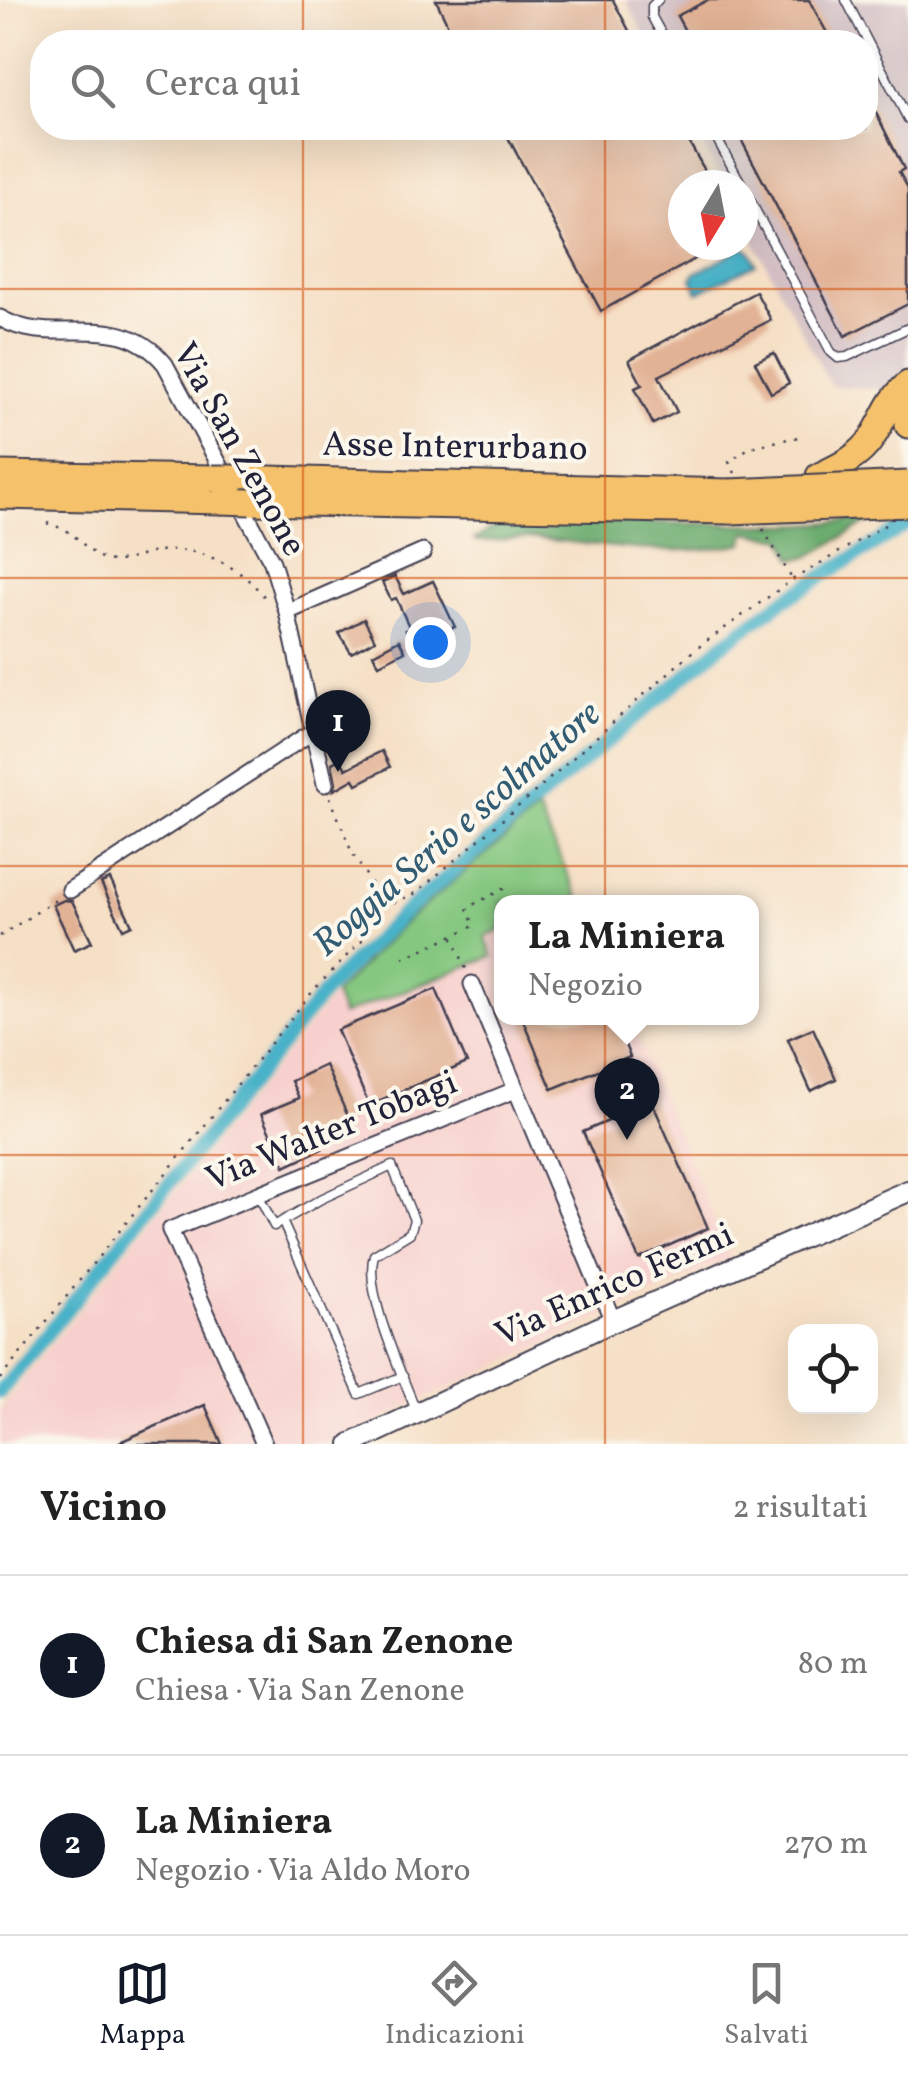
<!DOCTYPE html>
<html lang="it">
<meta charset="utf-8">
<style>
body{margin:0;font-family:Vollkorn,serif;background:#f6f6f6;color:#222}
.controls{position:absolute;right:30px;bottom:30px;display:grid;overflow:hidden;border-radius:20px;box-shadow:0 10px 40px #0002}
.controls button{width:90px;height:90px;display:grid;place-items:center;padding:0;border:0;border-bottom:2px solid #e0e0e0;background:#fff;color:#222;font:50px sans-serif}
.compass{position:absolute;left:668px;top:170px;width:90px;height:90px;border-radius:50%;background:#fff;box-shadow:0 10px 40px #0002;rotate:190deg}
.you{position:absolute;left:430px;top:642px;width:35px;height:35px;margin:-25px;border:8px solid #fff;border-radius:50%;background:#1a73e8;box-shadow:0 0 0 15px #1a73e833}
.badge{display:grid;place-items:center;width:65px;height:65px;border-radius:50%;background:#111827;color:#fff;font-size:32px;font-weight:700}
.pin{position:absolute;translate:-50% -82px;filter:drop-shadow(0 2px 5px #0008)}
.pin::after{content:'';position:absolute;top:52px;width:35px;height:30px;background:inherit;clip-path:polygon(0 0,100% 0,50% 100%)}
.popup{position:absolute;left:494px;top:895px;width:265px;height:130px;box-sizing:border-box;display:grid;place-content:center;border-radius:20px;background:#fff;filter:drop-shadow(0 2px 8px #0005);font-size:32px;white-space:nowrap;color:#767676}
.popup b{font-size:38px;color:#222}
.popup::after{content:'';position:absolute;left:50%;top:100%;margin-left:-20px;border:20px solid transparent;border-top-color:#fff}
.list{margin:0;padding:0;list-style:none}
h2{display:flex;justify-content:space-between;align-items:center;height:130px;margin:0;padding:0 40px;font-size:42px}
h2 small{font-size:32px;font-weight:400;color:#767676}
.list li{display:grid;grid-template-columns:65px 1fr auto;gap:30px;align-items:center;box-sizing:border-box;height:180px;padding:0 40px;border-top:2px solid #e0e0e0}
.list b{display:block;font-size:38px;white-space:nowrap}
.list p{margin:0;font-size:32px;white-space:nowrap;color:#767676}
.list em{font-size:32px;font-style:normal;color:#767676}
.icon{flex:none;width:55px;height:55px;fill:none;stroke:currentColor;stroke-width:2;stroke-linecap:round;stroke-linejoin:round}
.map{position:relative;flex:none;width:908px;height:1444px;overflow:hidden}
.search{position:absolute;background:#fff;box-shadow:0 10px 40px #0002;left:30px;right:30px;top:30px;height:110px;display:flex;align-items:center;gap:25px;box-sizing:border-box;padding:0 35px;border-radius:40px;color:#767676;font-size:38px}
.sheet{height:490px;background:#fff}
nav{display:flex;justify-content:space-around;align-items:center;box-sizing:border-box;height:140px;border-top:2px solid #e0e0e0;background:#fff;font-size:28px;color:#767676}
nav a{display:grid;justify-items:center;gap:5px}
nav .on{color:#111827}
.map>svg:first-child{display:block}
</style>
<div class="map">
<svg width="908" height="1444" viewBox="0 0 908 1444">
<rect width="100%" height="100%" fill="#fbf7ec"/>
<filter id="ink" filterUnits="userSpaceOnUse"><feTurbulence type="fractalNoise" baseFrequency=".01" numOctaves="2"/><feDisplacementMap in="SourceGraphic" scale="20" xChannelSelector="R" yChannelSelector="G"/><feConvolveMatrix kernelMatrix="1 2 1 2 8 2 1 2 1" color-interpolation-filters="sRGB"/></filter>
<filter id="wash" filterUnits="userSpaceOnUse"><feTurbulence type="fractalNoise" baseFrequency=".0048" numOctaves="4" result="noise"/><feDisplacementMap in="SourceGraphic" scale="40" xChannelSelector="R" yChannelSelector="G"/><feGaussianBlur stdDeviation="2.25" result="paint"/><feColorMatrix in="noise" values="0 0 0 0 0 0 0 0 0 0 0 0 0 0 0 0 0 1.4 0 .05"/><feComposite in="paint" operator="in"/></filter>
<g filter="url(#wash)">
<rect width="100%" height="100%" fill="#f5dfc5"/>
<!-- built -->
<path fill="#f7d0cd" d="M502,930V1018H629L730,1258L327,1444H0V1411L25,1377L334,994L342,1014L493,955L484,937Z"/>
<!-- industrial -->
<path fill="#d2bec3" d="M626,0H908V390L831,386L743,221V185H724L694,128H866V42H648Z"/>
<!-- green -->
<path fill="#85c780" stroke="#54745e" stroke-width="2.5" d="M538,810L579,898L568,902H502V930L485,937L493,956L342,1015L334,994L405,922Z"/>
<!-- forest -->
<path fill="#6cac6e" stroke="#476754" stroke-width="2.5" d="M505,520L787,525L873,520L808,557L793,559L784,539L746,532L744,543C673,560 598,543 527,538C508,537 493,544 474,540Z"/>
<!-- water -->
<path fill="#49b2c8" stroke="#366a82" stroke-width="2.5" d="M744,247L751,252L756,264L698,292L692,279L694,274Z"/>
<g fill="none" stroke-linecap="round" stroke-linejoin="round">
<!-- canal -->
<path stroke="#49b2c8" stroke-width="14" d="M0,1392L330,985L400,916L722,645L781,602L908,524"/>
</g>
<g id="blocks">
<!-- building -->
<path fill="#e2b295" d="M436,0H613L635,42H456Z
M708,0H809L832,42H691L677,16Z
M866,93L904,169L899,172L908,188V304L845,336L735,128H866Z
M503,128H681L713,185H683V245H720L601,311Z
M756,292L771,320L659,376L677,412L653,424L635,388L642,385L629,360Z
M774,353L789,383L771,393L755,362Z
M395,576L404,594L433,581L455,627L411,642L406,630L410,629L396,598L391,600L382,582Z
M364,619L375,640L351,653L339,633Z
M399,640L405,651L379,664L373,654Z
M382,751L390,767L357,784L354,779L334,790L336,783L332,763L340,759L346,769Z
M110,879L132,925L123,929L101,883Z
M64,900L72,901L92,942L74,950L53,905Z
M436,989L467,1063L369,1105L337,1030Z
M522,1018H614L630,1057L552,1089Z
M813,1028L836,1079L811,1091L788,1039Z
M325,1065L350,1121L316,1136L322,1149L285,1166L261,1114L299,1098L291,1081Z
M652,1102L708,1228L639,1259L583,1132Z
M205,1405L222,1444H115Z"/>
</g>
</g>
<g filter="url(#ink)">
<use href="#blocks" fill-opacity="0" stroke="#423e50" stroke-width="2.5"/>
<g fill="none" stroke-linecap="round" stroke-linejoin="round">
<defs>
<path id="service" d="M658,0L652,6V17L666,42
M846,0L908,119
M711,128L742,185
M743,187L831,352L838,358L847,357L908,328
M258,1194L274,1226L321,1199L392,1166L414,1220L410,1233L374,1255C363,1292 402,1373 416,1411
M283,1223L359,1394L403,1376"/>
<path id="minor" d="M0,318C54,350 116,305 165,364L272,562L287,612L325,784
M287,612L423,552
M70,890L312,732
M472,984L613,1321
M264,1444L170,1230L515,1090"/>
<path id="tertiary" d="M351,1444L613,1321L908,1191"/>
<path id="trunk" d="M908,399V425
M0,474L212,478
M819,476C838,467 860,457 872,438C885,418 889,400 908,384
M236,478L729,492
M0,496L221,501
M250,502L730,511"/>
</defs>
<!-- service casing -->
<use href="#service" stroke="#423e50" stroke-width="11"/>
<!-- minor casing -->
<use href="#minor" stroke="#423e50" stroke-width="19"/>
<!-- tertiary casing -->
<use href="#tertiary" stroke="#423e50" stroke-width="24"/>
<!-- trunk casing -->
<use href="#trunk" stroke="#423e50" stroke-width="29"/>
<!-- path -->
<path stroke="#423e50" stroke-width="2.5" stroke-dasharray="2.5 8" stroke-linecap="butt" d="M735,473L729,462L750,447L803,436
M47,523C54,526 63,528 69,532C82,541 91,556 107,560C123,564 143,554 160,551C199,544 246,569 268,602
M763,529L792,579
M330,797L352,853L385,905
M0,936L57,899
M453,937L467,972
M403,958L474,926L467,908L505,888
M0,1379L313,991L365,937L386,906L416,893L528,798L693,651L792,580L885,525"/>
<!-- service -->
<use href="#service" stroke="#fff" stroke-width="8"/>
<!-- minor -->
<use href="#minor" stroke="#fff" stroke-width="15"/>
<!-- tertiary -->
<use href="#tertiary" stroke="#fff" stroke-width="20"/>
<!-- trunk -->
<use href="#trunk" stroke="#f5c16b" stroke-width="25"/>
<defs>
<path id="trunk-bridge" d="M212,478H236
M729,492L908,484
M221,501L250,502
M730,511L908,504"/>
</defs>
<!-- trunk-bridge casing -->
<use href="#trunk-bridge" stroke="#423e50" stroke-width="29" stroke-linecap="butt"/>
<!-- trunk-bridge -->
<use href="#trunk-bridge" stroke="#f5c16b" stroke-width="25"/>
</g>
</g>
<!-- grid -->
<path fill="none" stroke="#d45411" stroke-width="2.5" stroke-opacity="0.55" d="M303,0V42M605,0V42M303,128V1444M605,128V1444M0,289H908M0,578H908M0,866H908M0,1155H908"/>
<g text-anchor="middle" dominant-baseline="central" stroke-width="8" stroke-linejoin="round" paint-order="stroke">
<!-- street labels -->
<g font-size="35" fill="#22223b" stroke="#fbf7ec">
<text transform="translate(455 448) rotate(1)">Asse Interurbano</text>
<text transform="translate(238 450) rotate(61)">Via San Zenone</text>
<text transform="translate(332 1132) rotate(-22)">Via Walter Tobagi</text>
<text transform="translate(615 1286) rotate(-24)">Via Enrico Fermi</text>
</g>
<!-- water labels -->
<g font-size="38" font-style="italic" fill="#325c73" stroke="#fbf7ec">
<text transform="translate(458 830) rotate(-41)">Roggia Serio e scolmatore</text>
</g>
</g>
</svg>
<div class="controls">
<button><svg class="icon" aria-label="locate" viewBox="0 0 24 24"><circle cx="12" cy="12" r="6"/><path d="M12 2v4M12 18v4M2 12h4M18 12h4"/></svg></button>
</div>
<svg class="compass" viewBox="-18 -18 36 36"><path d="M0-13l5 13h-10z" fill="#e53935"/><path d="M0 13l5-13h-10z" fill="#767676"/></svg>
<div class="you"></div>
<div class="pin badge" style="left:338px;top:772px">1</div>
<div class="pin badge" style="left:627px;top:1140px">2</div>
<div class="popup"><b>La Miniera</b>Negozio</div>
<div class="search"><svg class="icon" aria-label="search" viewBox="0 0 24 24"><circle cx="10" cy="10" r="6"/><path d="M15 15l6 6"/></svg>Cerca qui</div>
</div>
<section class="sheet">
<h2>Vicino<small>2 risultati</small></h2>
<ul class="list">
<li><span class="badge">1</span><div><b>Chiesa di San Zenone</b><p>Chiesa · Via San Zenone</p></div><em>80 m</em></li>
<li><span class="badge">2</span><div><b>La Miniera</b><p>Negozio · Via Aldo Moro</p></div><em>270 m</em></li>
</ul>
</section>
<nav>
<a class="on"><svg class="icon" aria-label="map" viewBox="0 0 24 24"><path d="M3 6l6-2 6 2 6-2v14l-6 2-6-2-6 2zM9 4v14M15 6v14"/></svg>Mappa</a>
<a><svg class="icon" aria-label="directions" viewBox="0 0 24 24"><path d="M12 3l9 9-9 9-9-9zM9 14v-3h6M13 9l2 2-2 2"/></svg>Indicazioni</a>
<a><svg class="icon" aria-label="saved" viewBox="0 0 24 24"><path d="M7 4h10v16l-5-4-5 4z"/></svg>Salvati</a>
</nav>
